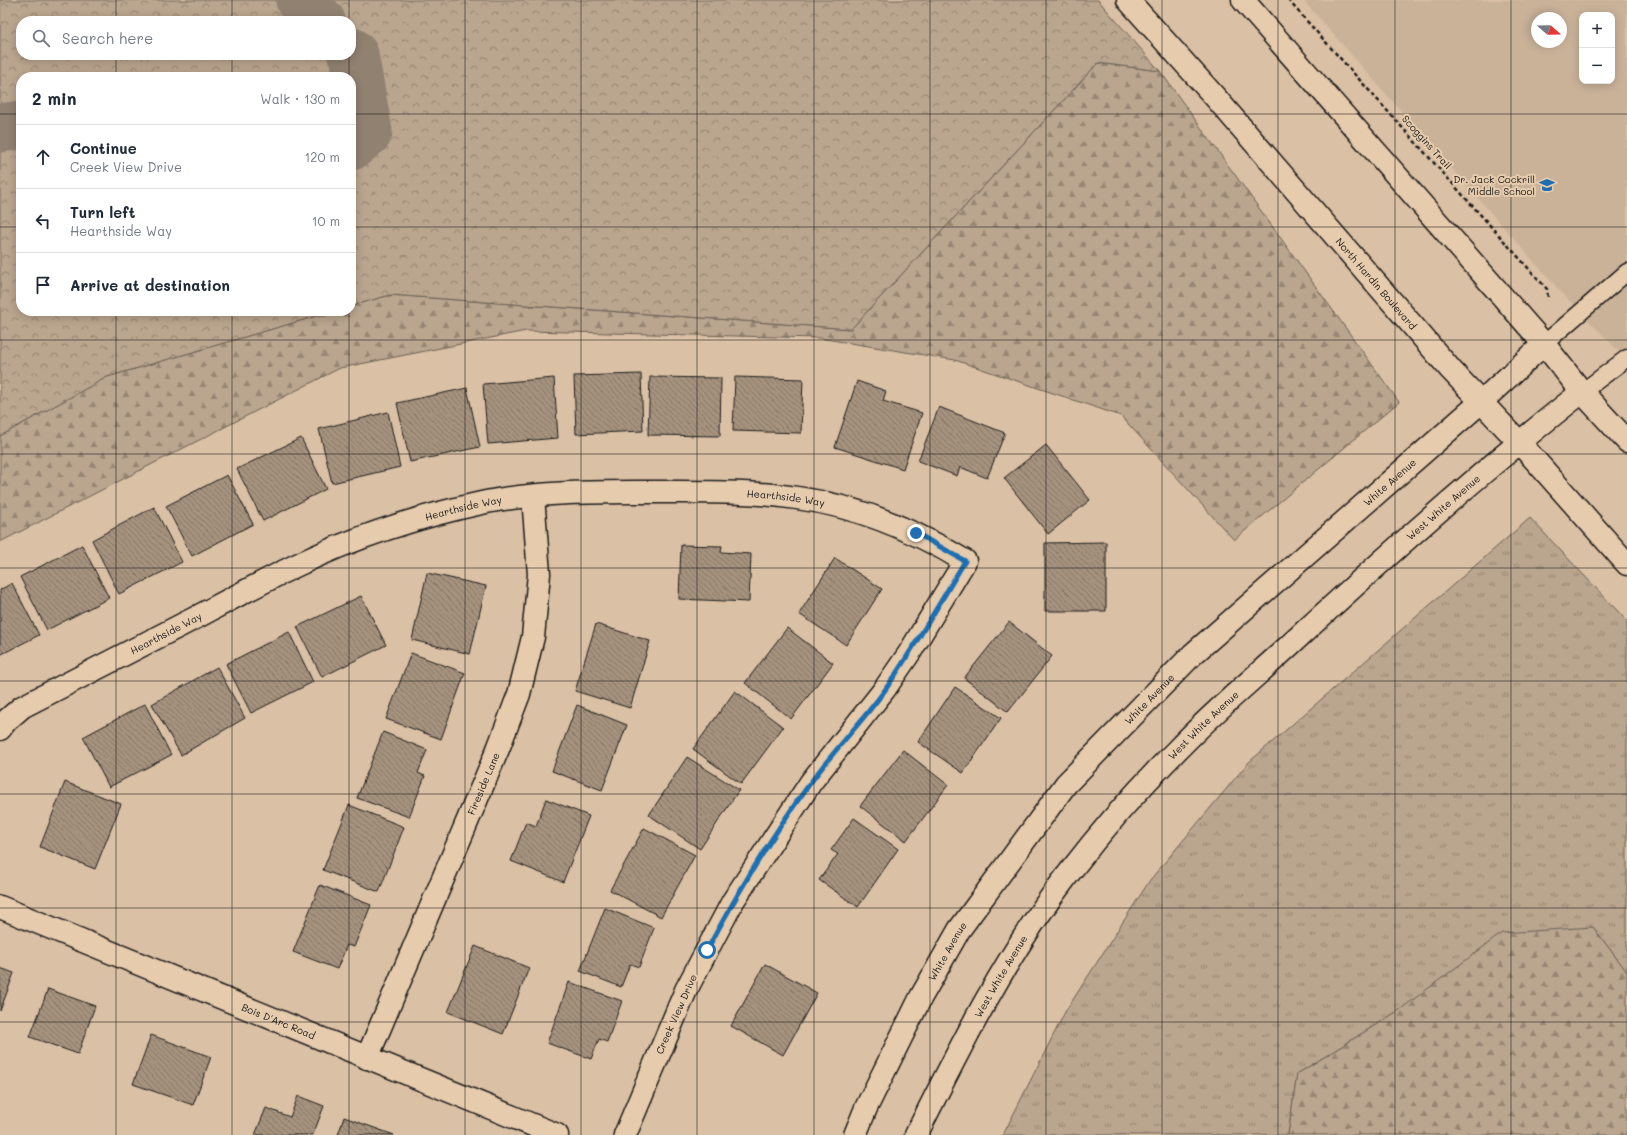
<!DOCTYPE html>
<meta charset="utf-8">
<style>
body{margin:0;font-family:Mali,sans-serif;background:#f6f6f7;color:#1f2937}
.controls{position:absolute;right:12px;top:12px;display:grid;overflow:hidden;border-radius:8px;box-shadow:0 2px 10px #0003}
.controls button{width:36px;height:36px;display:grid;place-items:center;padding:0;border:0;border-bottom:1px solid #e0e1e3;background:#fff;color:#1f2937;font:20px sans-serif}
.compass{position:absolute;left:1531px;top:12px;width:36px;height:36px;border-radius:50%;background:#fff;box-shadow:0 2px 10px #0003;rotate:110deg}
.stop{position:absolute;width:12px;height:12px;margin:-9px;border:3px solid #1f6fb2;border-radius:50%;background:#fff}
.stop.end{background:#1f6fb2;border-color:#fff;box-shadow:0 1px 4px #0008}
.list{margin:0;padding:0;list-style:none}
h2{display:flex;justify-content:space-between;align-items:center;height:52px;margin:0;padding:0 16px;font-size:17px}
h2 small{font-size:13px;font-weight:400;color:#747a83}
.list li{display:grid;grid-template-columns:26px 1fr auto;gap:12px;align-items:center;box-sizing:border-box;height:64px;padding:0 16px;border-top:1px solid #e0e1e3}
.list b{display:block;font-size:15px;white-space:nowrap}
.list p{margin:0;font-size:13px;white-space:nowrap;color:#747a83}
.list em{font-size:13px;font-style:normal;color:#747a83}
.icon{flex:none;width:22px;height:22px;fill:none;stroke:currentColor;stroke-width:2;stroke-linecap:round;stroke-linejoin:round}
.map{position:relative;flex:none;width:1627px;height:1135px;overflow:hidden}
.search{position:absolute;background:#fff;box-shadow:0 2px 10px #0003;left:16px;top:16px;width:340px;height:44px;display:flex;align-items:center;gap:10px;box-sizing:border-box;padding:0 14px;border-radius:16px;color:#747a83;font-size:15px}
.panel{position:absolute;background:#fff;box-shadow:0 2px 10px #0003;left:16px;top:72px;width:340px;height:244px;border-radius:16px}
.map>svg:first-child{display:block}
</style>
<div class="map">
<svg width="1627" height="1135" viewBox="0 0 1627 1135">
<defs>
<pattern id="grass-tufts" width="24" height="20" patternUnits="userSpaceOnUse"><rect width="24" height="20" fill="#baa58e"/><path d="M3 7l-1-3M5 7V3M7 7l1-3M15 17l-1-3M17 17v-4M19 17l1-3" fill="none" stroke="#968673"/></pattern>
<pattern id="forest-firs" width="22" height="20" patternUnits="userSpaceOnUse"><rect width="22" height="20" fill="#baa58e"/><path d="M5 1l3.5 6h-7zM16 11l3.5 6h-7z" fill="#968673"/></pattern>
<pattern id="park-crowns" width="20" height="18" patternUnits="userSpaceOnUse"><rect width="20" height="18" fill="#baa58e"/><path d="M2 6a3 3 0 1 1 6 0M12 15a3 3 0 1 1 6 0" fill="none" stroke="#968673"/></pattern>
<pattern id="building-back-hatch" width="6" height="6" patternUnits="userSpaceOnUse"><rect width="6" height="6" fill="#a5927e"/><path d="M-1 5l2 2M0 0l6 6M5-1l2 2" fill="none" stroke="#867666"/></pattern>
</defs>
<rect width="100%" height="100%" fill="#dac0a4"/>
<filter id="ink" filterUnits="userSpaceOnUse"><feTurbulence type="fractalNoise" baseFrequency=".025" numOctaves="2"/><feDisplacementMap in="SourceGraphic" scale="8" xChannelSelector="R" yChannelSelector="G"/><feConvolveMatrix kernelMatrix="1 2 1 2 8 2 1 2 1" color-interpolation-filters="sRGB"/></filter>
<g filter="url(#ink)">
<!-- built -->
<path fill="#cab299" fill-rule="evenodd" d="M1303,0H1627V360L1559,290ZM1582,15H1612V81H1582ZM1537,18H1561V42H1537Z"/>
<!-- grass -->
<path fill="url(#grass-tufts)" stroke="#6b6055" d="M1530,518L1627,621V972L1593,927L1398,1011L1297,1074L1288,1135H1003L1065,1012L1150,880L1248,763Z"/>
<!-- forest -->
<path fill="url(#forest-firs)" stroke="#6b6055" d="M1098,63L1160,71L1399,402L1234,540L1121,416L955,360L819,338L526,331L340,368L0,542V436L107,377L334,311H351V306L390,295L851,329Z
M1593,927L1627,972V1135H1288L1297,1074L1398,1011L1502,933Z"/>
<!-- park -->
<path fill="url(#park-crowns)" stroke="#6b6055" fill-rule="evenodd" d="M0,0H1098L1160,71L1098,63L851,329L390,295L351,306V77H21V311H334L107,377L0,436ZM21,21H351V55H21Z"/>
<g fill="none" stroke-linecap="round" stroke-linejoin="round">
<!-- river -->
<path stroke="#918171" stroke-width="49" d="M300,0L321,21
M351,52L354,55L368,132L351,146
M0,128L21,125"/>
</g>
<!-- building -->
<path fill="url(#building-back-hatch)" stroke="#1c1c1c" d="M641,374L643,431L576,434L574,376Z
M650,377L721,378L720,436L648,435Z
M735,377L803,379L801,433L733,431Z
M554,378L558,438L488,444L483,384Z
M857,381L886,391L883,401L922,413L903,469L835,447Z
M467,388L480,447L410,462L397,403Z
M939,407L1005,433L987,478L960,467L957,476L918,461Z
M388,412L400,467L332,483L319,429Z
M301,438L326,489L263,521L237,469Z
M1046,445L1090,500L1048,534L1004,478Z
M227,475L253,524L192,556L166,506Z
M154,507L182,562L119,594L92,540Z
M1106,542V611H1045V543Z
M82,545L109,598L47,630L20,577Z
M681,545L722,546L721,552L751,554L749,602L679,599Z
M835,558L882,589L846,645L799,614Z
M427,573L486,586L470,654L412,640Z
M12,583L39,635L0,655V590Z
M361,596L386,645L322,677L297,627Z
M1009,622L1052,656L1008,712L964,678Z
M596,624L650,641L630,708L575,691Z
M787,628L833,663L791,719L745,683Z
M289,632L313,682L251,713L226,664Z
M411,653L465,673L441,739L386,719Z
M217,667L245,718L181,755L152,704Z
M955,687L1001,718L963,773L918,742Z
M735,691L783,727L741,784L693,749Z
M145,704L171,755L109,787L83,737Z
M577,705L627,725L602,790L552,771Z
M383,732L427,750L418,773L425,776L409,817L357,798Z
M903,750L948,785L906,841L860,806Z
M687,757L739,790L700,849L649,815Z
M65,782L121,804L95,869L40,847Z
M546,799L589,816L563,882L511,861L526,822L536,826Z
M349,805L404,827L379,892L323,870Z
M854,818L898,849L858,907L819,880L838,854L831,850Z
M644,828L695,855L661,917L610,890Z
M320,885L371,905L354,947L347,945L337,969L293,952Z
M605,908L654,928L639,967L630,964L621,987L580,971Z
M475,946L529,968L503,1034L448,1012Z
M765,964L817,993L783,1055L731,1026Z
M0,968L14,973L0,1011Z
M569,982L622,1001L607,1042L599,1039L591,1059L547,1043Z
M48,989L95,1006L78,1054L30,1037Z
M151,1035L211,1057L193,1105L133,1084Z
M298,1096L324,1106L313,1135H255L266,1108L290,1117Z
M344,1117L394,1135H338Z"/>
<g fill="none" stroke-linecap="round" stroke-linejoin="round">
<defs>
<path id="service" d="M1544,344L1627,272
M1582,392L1627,358"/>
<g id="minor">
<path id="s1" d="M0,729L6,721L22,707C81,677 139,647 197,617C229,600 262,582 295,566C355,537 420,516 486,502C549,490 613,492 676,492C717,492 757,492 797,498C857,506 914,530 965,561L910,652L884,690L811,782L733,901L686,990L625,1135"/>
<path id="s2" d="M367,1058L498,749L519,694L533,637L539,574L533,496"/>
</g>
<g id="tertiary">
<path id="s3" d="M0,907L557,1135"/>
</g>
<g id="secondary">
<path id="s4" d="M1128,0L1215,97L1451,370L1519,442L1627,564"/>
<path d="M1243,0L1544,344L1582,392L1627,441"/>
<path id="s5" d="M855,1135L866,1108L921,997L959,930L1066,784L1193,654L1481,402L1544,344"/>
<path id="s6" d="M916,1135C961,1045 1007,953 1069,873C1102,830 1138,789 1176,751C1212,713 1253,679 1291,644C1385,557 1481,471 1582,392"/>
</g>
</defs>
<!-- service casing -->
<use href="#service" stroke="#1c1c1c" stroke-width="19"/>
<!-- minor casing -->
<use href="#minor" stroke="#1c1c1c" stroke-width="25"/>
<!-- tertiary casing -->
<use href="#tertiary" stroke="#1c1c1c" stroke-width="25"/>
<!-- secondary casing -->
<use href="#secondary" stroke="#1c1c1c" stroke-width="25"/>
<!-- path -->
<path stroke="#1c1c1c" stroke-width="2.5" stroke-dasharray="4 3" stroke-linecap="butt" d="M1288,0L1547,289L1548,298"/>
<!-- service -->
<use href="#service" stroke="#e6cbad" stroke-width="16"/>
<!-- minor -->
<use href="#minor" stroke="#e6cbad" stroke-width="22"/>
<!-- tertiary -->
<use href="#tertiary" stroke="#e6cbad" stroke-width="22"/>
<!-- secondary -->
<use href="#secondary" stroke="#e6cbad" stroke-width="22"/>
</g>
</g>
<g fill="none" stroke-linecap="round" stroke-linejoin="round" filter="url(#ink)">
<!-- route -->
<path stroke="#1f6fb2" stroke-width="5" d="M707,950C738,892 772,835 811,782C834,750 862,722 885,690C914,648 939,604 965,561L916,533"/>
</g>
<!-- grid -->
<path fill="none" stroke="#1c1c1c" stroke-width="1" stroke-opacity="0.55" d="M116,0V21M232,0V21M349,0V21M465,0V1135M581,0V1135M697,0V1135M814,0V1135M930,0V1135M1046,0V1135M1162,0V1135M1278,0V1135M1395,0V1135M1511,0V1135M116,55V77M232,55V77M349,55V77M0,114H21M351,114H1627M0,227H21M351,227H1627M116,311V1135M232,311V1135M349,311V1135M0,340H1627M0,454H1627M0,568H1627M0,681H1627M0,794H1627M0,908H1627M0,1022H1627"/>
<!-- icons -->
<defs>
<symbol id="school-bare" viewBox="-9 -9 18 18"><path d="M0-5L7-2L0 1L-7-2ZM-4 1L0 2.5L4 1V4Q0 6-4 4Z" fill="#1f6fb2" stroke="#e6cbad" stroke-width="2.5" paint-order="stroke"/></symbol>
</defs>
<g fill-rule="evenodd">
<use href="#school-bare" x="1536" y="174" width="22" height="22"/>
</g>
<g text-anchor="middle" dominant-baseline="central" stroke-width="4" stroke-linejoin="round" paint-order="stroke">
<!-- street labels -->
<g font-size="10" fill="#1c1c1c" stroke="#e6cbad">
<text transform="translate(1427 142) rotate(48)">Scoggins Trail</text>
<text stroke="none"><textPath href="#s4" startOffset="377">North Hardin Boulevard</textPath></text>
<text stroke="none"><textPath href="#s5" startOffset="854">White Avenue</textPath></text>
<text stroke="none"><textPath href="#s1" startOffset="841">Hearthside Way</textPath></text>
<text stroke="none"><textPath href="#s6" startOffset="828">West White Avenue</textPath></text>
<text stroke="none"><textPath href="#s1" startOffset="517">Hearthside Way</textPath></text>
<text stroke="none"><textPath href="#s1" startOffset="193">Hearthside Way</textPath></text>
<text stroke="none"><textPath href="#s5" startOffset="530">White Avenue</textPath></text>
<text stroke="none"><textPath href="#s6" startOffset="504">West White Avenue</textPath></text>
<text stroke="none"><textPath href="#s2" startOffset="298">Fireside Lane</textPath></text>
<text stroke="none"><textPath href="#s5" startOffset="206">White Avenue</textPath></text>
<text stroke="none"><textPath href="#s6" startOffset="180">West White Avenue</textPath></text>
<text transform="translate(676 1014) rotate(-66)">Creek View Drive</text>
<text stroke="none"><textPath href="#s3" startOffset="301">Bois D'Arc Road</textPath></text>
</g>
<!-- poi labels -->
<g font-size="10" fill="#1c1c1c" stroke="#e6cbad" text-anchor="end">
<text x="1535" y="179">Dr. Jack Cockrill<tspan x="1535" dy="12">Middle School</tspan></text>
</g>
</g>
</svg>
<div class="controls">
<button>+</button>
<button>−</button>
</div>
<svg class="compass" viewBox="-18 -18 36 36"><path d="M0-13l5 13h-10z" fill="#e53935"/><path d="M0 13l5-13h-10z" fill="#747a83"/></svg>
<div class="stop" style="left:707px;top:950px"></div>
<div class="stop end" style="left:916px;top:533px"></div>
<div class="search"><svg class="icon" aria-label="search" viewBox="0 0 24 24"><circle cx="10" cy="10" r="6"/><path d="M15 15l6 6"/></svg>Search here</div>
<section class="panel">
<h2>2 min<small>Walk · 130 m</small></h2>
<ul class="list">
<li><svg class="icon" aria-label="ahead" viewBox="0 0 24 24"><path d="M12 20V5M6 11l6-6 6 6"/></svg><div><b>Continue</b><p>Creek View Drive</p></div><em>120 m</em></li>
<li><svg class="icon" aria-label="left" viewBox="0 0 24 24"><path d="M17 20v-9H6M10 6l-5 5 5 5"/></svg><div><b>Turn left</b><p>Hearthside Way</p></div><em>10 m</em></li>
<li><svg class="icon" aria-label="arrive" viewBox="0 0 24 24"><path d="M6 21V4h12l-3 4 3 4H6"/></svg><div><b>Arrive at destination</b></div></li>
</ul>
</section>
</div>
